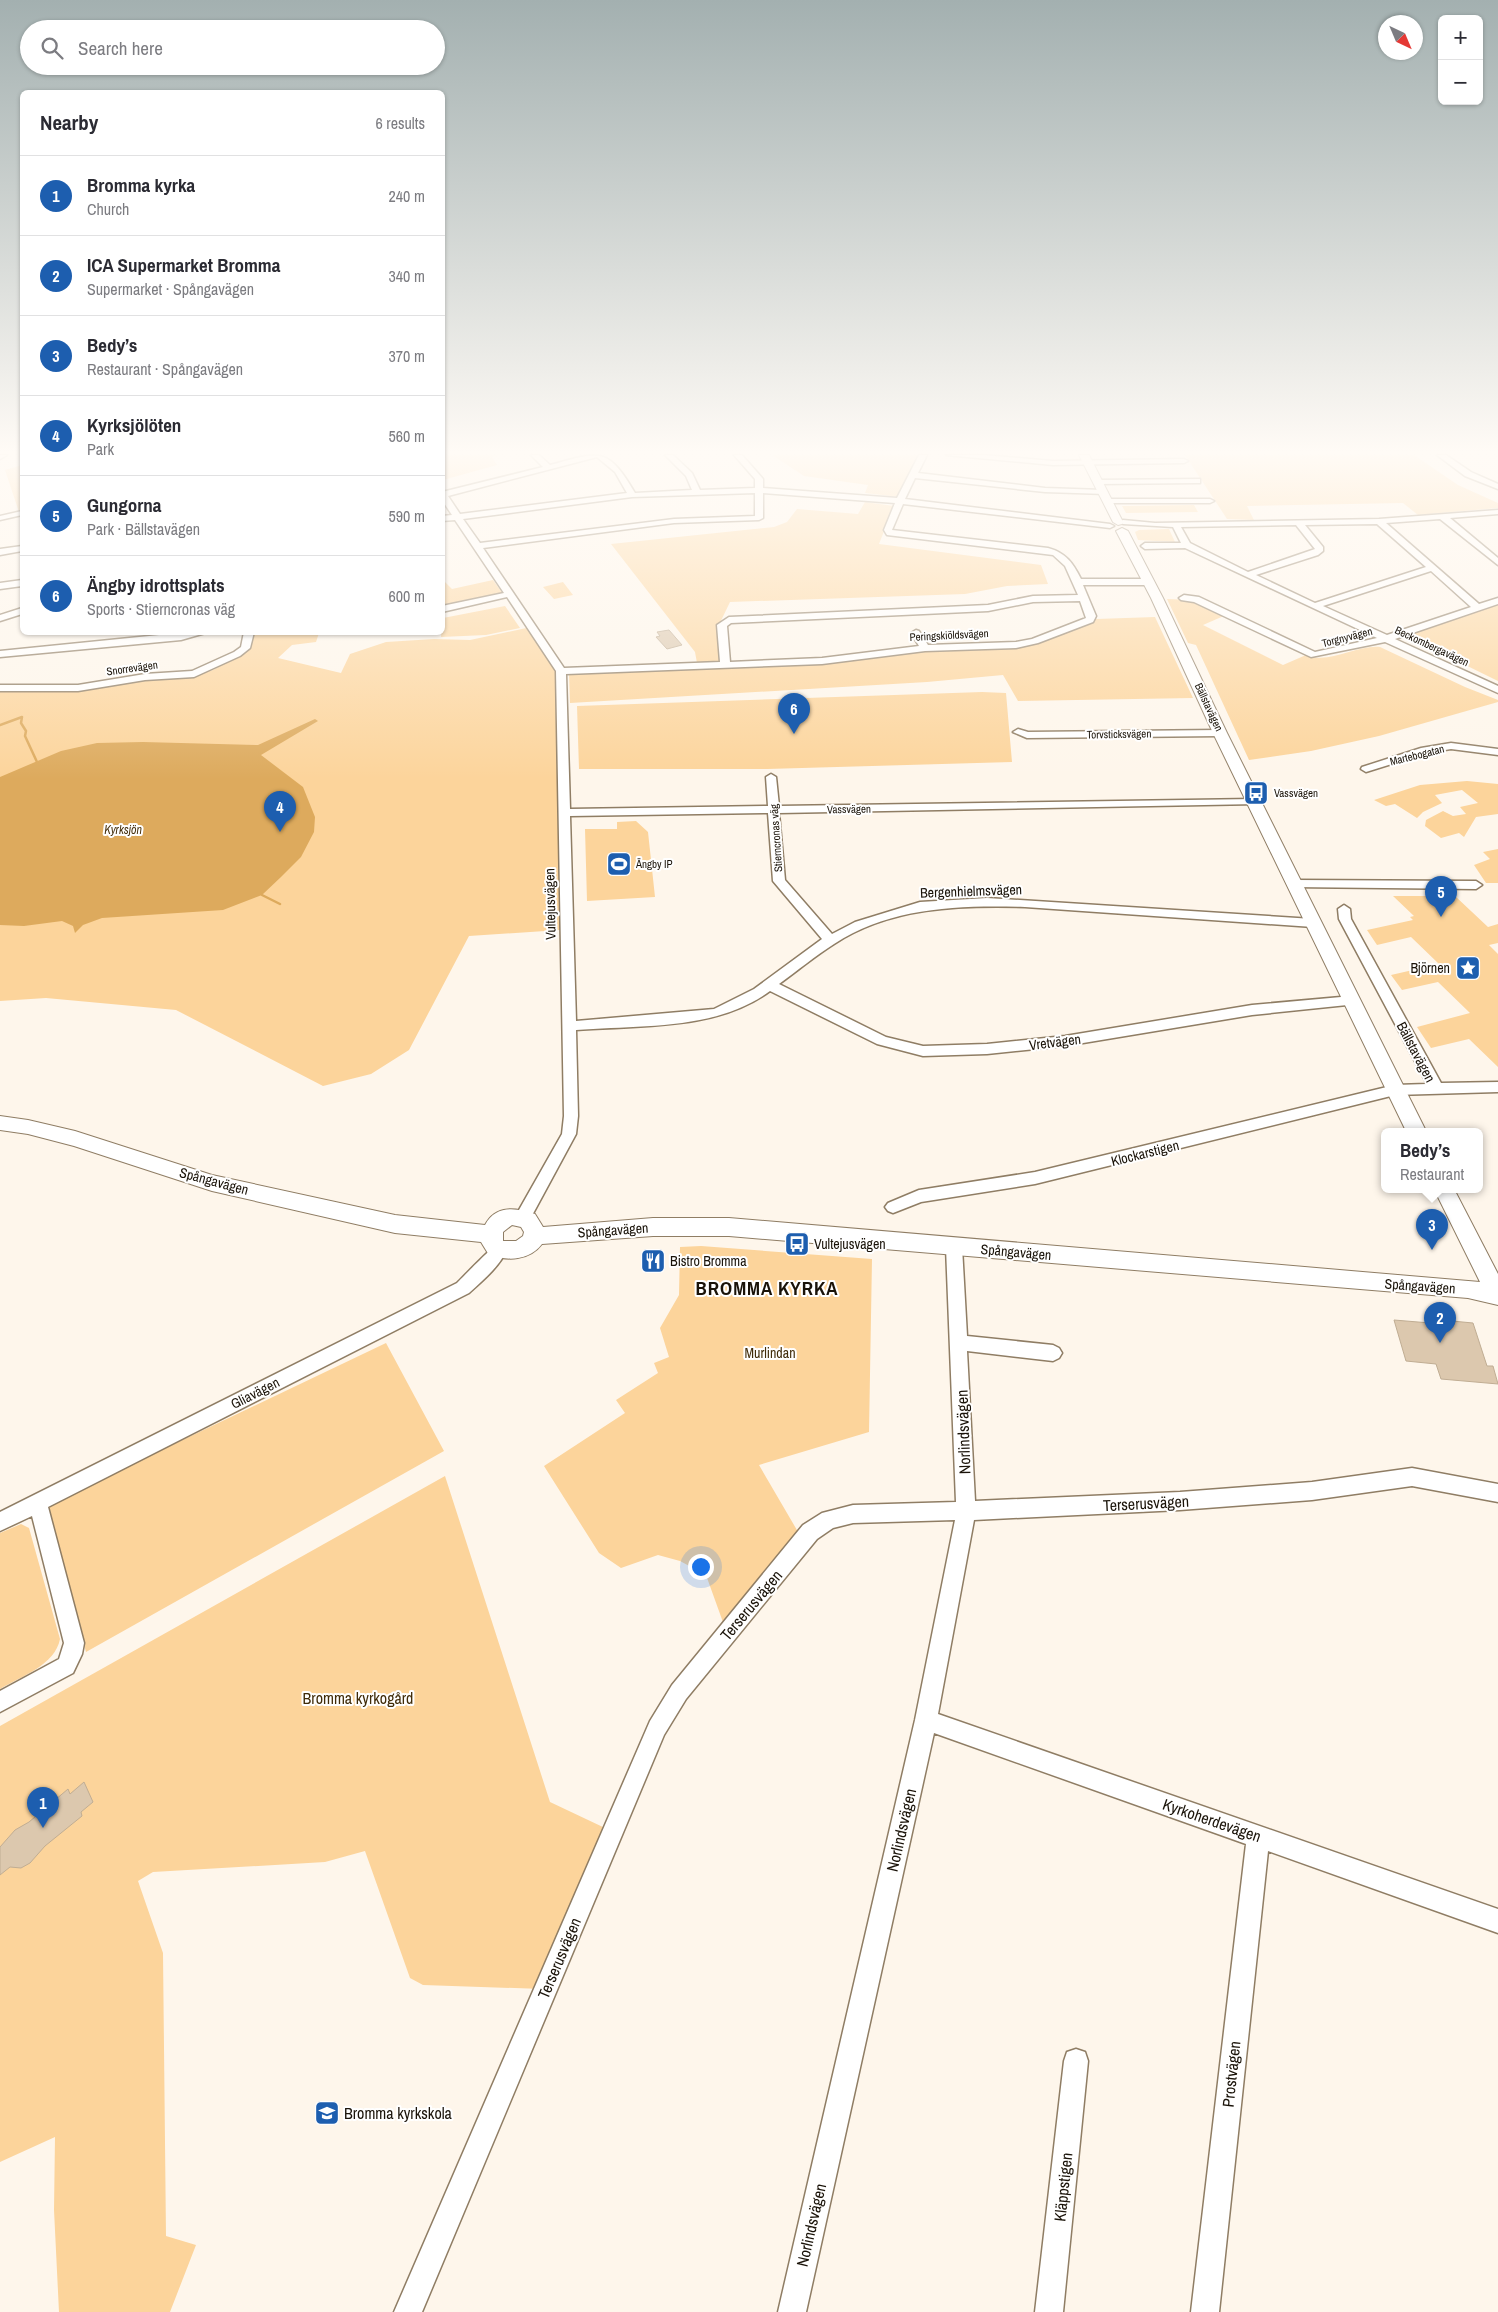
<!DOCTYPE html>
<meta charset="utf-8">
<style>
body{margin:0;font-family:"Archivo Narrow",sans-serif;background:#f2f2f3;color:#2b2b33}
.controls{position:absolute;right:15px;top:15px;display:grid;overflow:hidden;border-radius:8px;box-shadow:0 1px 4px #0004}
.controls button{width:45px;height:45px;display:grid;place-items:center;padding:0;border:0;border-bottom:1px solid #e1e1e2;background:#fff;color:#2b2b33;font:25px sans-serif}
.compass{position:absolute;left:1378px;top:15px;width:45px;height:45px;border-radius:50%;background:#fff;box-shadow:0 1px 4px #0004;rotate:136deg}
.you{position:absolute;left:700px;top:1566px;width:18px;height:18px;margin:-12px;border:4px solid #fff;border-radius:50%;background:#1a73e8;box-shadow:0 0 0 8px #1a73e833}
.badge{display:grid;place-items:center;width:32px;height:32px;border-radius:50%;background:#1d5eaf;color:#fff;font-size:16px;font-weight:700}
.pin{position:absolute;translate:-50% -41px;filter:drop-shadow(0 1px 2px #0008)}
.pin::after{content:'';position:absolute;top:26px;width:18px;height:15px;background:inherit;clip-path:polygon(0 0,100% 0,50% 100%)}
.popup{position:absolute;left:1381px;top:1128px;width:102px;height:65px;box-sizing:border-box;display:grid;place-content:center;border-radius:8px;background:#fff;filter:drop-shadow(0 1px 4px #0005);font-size:16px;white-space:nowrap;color:#7c7c81}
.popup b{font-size:19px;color:#2b2b33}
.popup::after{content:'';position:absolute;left:50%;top:100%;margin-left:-10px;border:10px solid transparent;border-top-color:#fff}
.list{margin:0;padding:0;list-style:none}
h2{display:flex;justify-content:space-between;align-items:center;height:65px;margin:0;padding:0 20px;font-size:21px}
h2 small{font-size:16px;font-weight:400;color:#7c7c81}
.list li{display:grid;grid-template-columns:32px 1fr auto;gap:15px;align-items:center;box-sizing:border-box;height:80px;padding:0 20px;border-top:1px solid #e1e1e2}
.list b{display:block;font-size:19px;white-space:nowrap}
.list p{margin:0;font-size:16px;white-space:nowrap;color:#7c7c81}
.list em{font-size:16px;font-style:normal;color:#7c7c81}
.icon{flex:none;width:28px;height:28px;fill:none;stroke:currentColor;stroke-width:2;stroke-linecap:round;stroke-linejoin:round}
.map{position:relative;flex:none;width:1498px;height:2312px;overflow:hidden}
.search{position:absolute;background:#fff;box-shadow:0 1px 4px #0004;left:20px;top:20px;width:425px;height:55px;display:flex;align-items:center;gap:12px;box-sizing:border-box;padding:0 18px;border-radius:28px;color:#7c7c81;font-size:19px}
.panel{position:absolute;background:#fff;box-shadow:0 1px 4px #0004;left:20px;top:90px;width:425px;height:545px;border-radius:8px}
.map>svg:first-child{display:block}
</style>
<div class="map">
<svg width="1498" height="2312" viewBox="0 0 1498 2312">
<rect width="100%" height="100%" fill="#fef6eb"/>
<!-- green -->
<path fill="#fcd49b" d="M443,455H496L492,457L497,465L443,480Z
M772,455H920L899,497L865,493L868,485L804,476Z
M1185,455H1414L1458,485L1498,503V508L1418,515L1403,503L1247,506L1254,520L1227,519Z
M22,465V511L19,512L5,470Z
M865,502L894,506L879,544L1041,565L1048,584L1007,586L965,594L730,602L717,629L721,663H697L695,652L611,544L774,527L787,522L797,509L858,514Z
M1194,505L1198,512L1126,513L1122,506Z
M1169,529L1175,542L1138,540L1135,532L1139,530Z
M442,579L452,589L493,580L503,594L470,603L443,605Z
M563,582L573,595L554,599L543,587Z
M1167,599L1194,600L1226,615L1203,625L1283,665L1306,655C1329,665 1355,645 1380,647L1465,687L1498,700V702L1379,736L1311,751L1249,760L1196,645L1188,643Z
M1498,604V681L1404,635Z
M505,606L520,628L486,635L441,637L443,618Z
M1155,617L1193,698L1018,701L1003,675L927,682L570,703L569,673L831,662L923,650L999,647L1057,636L1096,619Z
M531,627L543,643L557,673L560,930L469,936L409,1050L371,1074L323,1086L176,1010L46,998L0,1001V692L80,691L138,681L192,677L213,670L245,653L254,633H319L316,642L292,645L278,658L341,673L350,654L386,642L434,639L470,640Z
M982,692L1006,693L1012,762L767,769H579L577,706Z
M1467,781L1498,784V814L1476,817L1464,837L1459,833L1441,838L1425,826L1426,820L1443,811L1453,816L1466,814L1460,807L1478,803L1462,790L1435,795L1442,803L1423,812L1417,818L1395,804L1386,806L1374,800L1420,785Z
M636,821L648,832L655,897L587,901L585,829H617V822Z
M1498,849V883H1486L1474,865L1490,859L1483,852Z
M1393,896H1455L1488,927L1498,924V943L1489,945L1498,954V1067L1469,1039L1431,1048L1417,1027L1470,1013L1438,982L1402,990L1391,975L1439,964L1411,937L1377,945L1367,930L1413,920L1410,917L1414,916Z
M701,1246L872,1259L869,1432L759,1465L801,1537L724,1625L706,1575L680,1561L658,1555L621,1568L599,1553L544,1466L625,1413L616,1400L658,1373L654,1363L669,1357L660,1328L679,1295L680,1247Z
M386,1343L444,1451L86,1652L46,1505Z
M445,1476L550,1802L605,1828L542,1989L423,1985L410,1978L365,1851L325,1862L153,1872L138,1881L163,1953L166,2236L196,2245L170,2312H59L54,2210L55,2137L0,2162V1726Z
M21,1524L29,1528L60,1639C55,1665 22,1676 0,1689V1533Z"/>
<!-- water -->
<path fill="#ddaa5d" d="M315,719L318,721L261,755L303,787L315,817L314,832L301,857L281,877L262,895L223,910L102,918L83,925L75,933L73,926L62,921L24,926L0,925V777L61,751L97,743L143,742L258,745Z"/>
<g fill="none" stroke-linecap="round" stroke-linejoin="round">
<!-- stream -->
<path stroke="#ddaa5d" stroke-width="2.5" d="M0,725L22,717L21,723L26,731L25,736L37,762
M262,895L280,904"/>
</g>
<!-- building -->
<path fill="#dcc8ae" stroke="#c0ad93" d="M669,630L682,645L667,649L656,637L660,636L657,632Z
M1394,1320L1454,1325L1452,1321L1473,1323L1487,1366H1493L1498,1384L1441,1379L1436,1364L1406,1361Z
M84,1782L93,1802L81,1812L82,1816L45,1846L30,1863L21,1868L10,1867L0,1875V1847L15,1830L29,1822L68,1789L70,1794Z"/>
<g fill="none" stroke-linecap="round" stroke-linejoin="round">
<defs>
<path id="street" d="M0,455H7L0,459Z
M531,455H539L550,465C599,452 607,445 635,493L692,490L686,476L665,455H673L692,473L700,490L755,488V479L734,455H742L763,479V488L897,498L919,455H927L918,473L1045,488L1103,490L1107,492L1106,494L1045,492L915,478L905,499L1110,524L1114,526L1110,528L903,504L892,530L1048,548C1066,553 1073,563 1081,579H1149L1153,582L1149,585H1083L1096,616L1093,622L1038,643L1016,648L925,651L822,664L566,674L570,809L768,806L766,777L771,774L776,777L779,806L1254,799L1260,802L1258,804L779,813L785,880L832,934L855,922L920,902L987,898L1313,919L1319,923L1313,927L1025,907C960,905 890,907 834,944C815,956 797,971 779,984L886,1037L923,1046L987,1044L1065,1036L1252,1005L1352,996L1357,998L1359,1001L1357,1004L1252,1015L1065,1046L987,1054L923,1056L877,1044L770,991C716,1031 640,1025 576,1030L578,1116L576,1134L529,1221L523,1223L517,1221L515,1217L562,1134L564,1116L556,671L507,597L442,612V606L504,593L455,520L442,521V516L452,515L442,500V492L543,467ZM597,457L615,472L627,493L460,514L448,496ZM755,493V516L674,519L480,543L463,519L632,497ZM763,493L895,503L884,530L887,535L1053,555L1065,566L1078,595L1033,596L988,605L729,617L717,625L720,662L564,668L483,548L674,523L759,520L763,518ZM1080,601L1086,618L1032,639L1016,642L928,645L919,631L916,630L911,633L919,646L822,658L730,662L727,626L731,623L988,611L1033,602ZM768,813L773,881L822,939L754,989L714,1009L576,1021L570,816Z
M946,455H984L1053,461L1184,459L1188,461L1184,463L1053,465Z
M1437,455H1446L1471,472L1498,484V489L1465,476Z
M1200,479V483H1197L1098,484L1094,482L1098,480Z
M1105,499H1210L1214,501L1210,503H1105Z
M1498,510V514L1450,518L1498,558V565L1440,519L1386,523L1479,604L1498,598V604L1395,639L1498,686V693L1385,642L1311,657L1194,602L1181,600L1179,598L1184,595L1199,597L1315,652L1377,638L1185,548L1145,549L1141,546L1145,543H1181L1173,527L1123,524L1119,522L1123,520L1155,523L1379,519ZM1377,524L1426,567L1315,603L1256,575L1318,555L1323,551V547L1305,525ZM1296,525L1315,549L1248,572L1190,543L1181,527ZM1431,571L1471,607L1387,635L1323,606Z
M22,511V515L0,520V516Z
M22,546V551L0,555V549Z
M22,580V586L0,589V583Z
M22,608V614L0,621V615Z
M189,632H209L181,640L0,657V651Z
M244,632H254L250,648L240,656L194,677L145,680L78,691H0V685H78L145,674L192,671L234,652L241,647Z
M1018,729L1028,732L1220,730L1225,733L1220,736L1027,738L1013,732Z
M1451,743L1498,749V755L1451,749L1427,753L1366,772L1361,769L1362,767L1421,748Z
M1295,880L1476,881L1482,885L1476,889L1291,887L1289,884L1291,881Z
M1344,905L1350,909L1351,919L1441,1083L1498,1082V1092L1395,1095L1035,1184L921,1202L893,1213L888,1211L885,1207L888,1203L919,1190L1035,1172L1395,1085L1427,1084L1339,919L1338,909Z
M954,1240L960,1242L962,1247L967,1336L1053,1345L1059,1348L1062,1353L1059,1358L1053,1361L967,1351L975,1501L1180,1492L1312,1482L1412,1468L1498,1484V1502L1412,1486L1312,1500L1180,1510L974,1520L938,1714L1498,1909V1933L1268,1851L1219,2312H1191L1246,1844L934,1733L806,2312H778L915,1720L955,1520L853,1523L833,1528L817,1539L686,1699L664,1735L422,2312H394L650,1721L672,1685L803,1525L822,1513L853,1505L956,1502L946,1247L948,1242Z
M499,1243L505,1245L507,1250C498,1268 483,1280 469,1293L48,1507L84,1643L82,1654L73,1673L0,1712V1691L59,1659L64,1643L32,1516L0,1531V1512L457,1283C464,1276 494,1245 499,1243Z
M1076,2049L1085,2052L1088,2061L1063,2312H1035L1064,2061L1067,2052Z"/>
<path id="secondary" d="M1079,455H1089L1123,522L1122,524L1118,525L1113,522Z
M1122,528L1128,531L1163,598L1227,733L1426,1131H1406L1213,733L1151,598L1116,531Z
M0,1116L28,1120L75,1131L212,1175L395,1215L485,1225C496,1204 517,1208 535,1214L543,1227L653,1218H729L1480,1282L1434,1189H1454L1498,1274V1305L1468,1298L729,1236H653L542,1244C529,1261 508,1261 489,1255L481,1242L395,1233L212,1191L74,1146L28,1134L0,1130ZM512,1225L521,1227L524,1232L523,1236L516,1241H503V1232Z"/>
</defs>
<!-- street casing -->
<use href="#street" stroke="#8f7d64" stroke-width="3"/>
<!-- secondary casing -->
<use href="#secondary" stroke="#8f7d64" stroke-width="2"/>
<!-- street -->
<use href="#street" fill="#fff" fill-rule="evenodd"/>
<!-- secondary -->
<use href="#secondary" fill="#fff" fill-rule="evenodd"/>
</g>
<!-- sky -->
<linearGradient id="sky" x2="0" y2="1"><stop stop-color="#a3b0b0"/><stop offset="0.58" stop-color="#fffbf6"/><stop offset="1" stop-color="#fffbf6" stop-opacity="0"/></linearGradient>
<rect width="1498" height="779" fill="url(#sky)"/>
<!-- icons -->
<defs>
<symbol id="bus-square" viewBox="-11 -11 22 22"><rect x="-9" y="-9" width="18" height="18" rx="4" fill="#1d5eaf" stroke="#fff"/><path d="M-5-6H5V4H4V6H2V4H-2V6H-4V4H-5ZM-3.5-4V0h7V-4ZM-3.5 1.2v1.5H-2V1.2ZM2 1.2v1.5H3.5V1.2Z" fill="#fff"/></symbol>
<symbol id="stadium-square" viewBox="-11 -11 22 22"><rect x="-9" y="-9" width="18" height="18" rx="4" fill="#1d5eaf" stroke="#fff"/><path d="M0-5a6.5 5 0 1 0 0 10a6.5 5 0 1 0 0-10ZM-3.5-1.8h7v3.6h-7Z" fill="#fff"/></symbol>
<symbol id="sight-square" viewBox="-11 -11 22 22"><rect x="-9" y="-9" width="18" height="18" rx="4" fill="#1d5eaf" stroke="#fff"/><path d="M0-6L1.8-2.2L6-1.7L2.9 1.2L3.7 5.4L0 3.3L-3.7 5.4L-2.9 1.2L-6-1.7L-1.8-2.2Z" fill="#fff"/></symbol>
<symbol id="restaurant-square" viewBox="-11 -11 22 22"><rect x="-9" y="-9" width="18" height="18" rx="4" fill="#1d5eaf" stroke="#fff"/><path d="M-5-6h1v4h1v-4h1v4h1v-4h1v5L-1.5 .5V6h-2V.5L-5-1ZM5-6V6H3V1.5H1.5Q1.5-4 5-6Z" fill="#fff"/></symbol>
<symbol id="school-square" viewBox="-11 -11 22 22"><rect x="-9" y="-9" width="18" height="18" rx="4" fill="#1d5eaf" stroke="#fff"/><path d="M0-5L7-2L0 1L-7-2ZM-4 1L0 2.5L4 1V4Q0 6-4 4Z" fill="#fff"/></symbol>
</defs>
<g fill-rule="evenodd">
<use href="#bus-square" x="1242" y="779" width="28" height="28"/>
<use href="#stadium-square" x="605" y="850" width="28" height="28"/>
<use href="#sight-square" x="1454" y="954" width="28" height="28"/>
<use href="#bus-square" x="783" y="1230" width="28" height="28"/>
<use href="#restaurant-square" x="639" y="1247" width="28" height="28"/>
<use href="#school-square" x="313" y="2099" width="28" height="28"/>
</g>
<g text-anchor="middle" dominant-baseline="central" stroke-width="4" stroke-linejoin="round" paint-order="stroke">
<!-- far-street labels -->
<g font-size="11" fill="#1a1309" stroke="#fff">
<text transform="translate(949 635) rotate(-3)">Peringskiöldsvägen</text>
<text transform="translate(1347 637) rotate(-14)">Torgnyvägen</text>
<text transform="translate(1432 646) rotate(25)">Beckombergavägen</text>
<text transform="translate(132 668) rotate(-8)">Snorrevägen</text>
<text transform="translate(1209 707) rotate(65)">Bällstavägen</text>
<text transform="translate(1119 734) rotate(-1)">Torvsticksvägen</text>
<text transform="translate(1417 755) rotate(-14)">Martebogatan</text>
<text transform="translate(849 809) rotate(-1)">Vassvägen</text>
<text transform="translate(776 838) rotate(-94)">Stierncronas väg</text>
</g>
<!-- far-poi labels -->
<g font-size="11" fill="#1a1309" stroke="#fff" text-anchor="start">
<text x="1274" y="793">Vassvägen</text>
<text x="636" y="864">Ängby IP</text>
</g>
<!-- far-water labels -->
<g font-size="12" font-style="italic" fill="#473210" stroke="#fff">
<text x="123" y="830">Kyrksjön</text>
</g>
<!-- street labels -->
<g font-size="14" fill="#1a1309" stroke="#fff">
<text transform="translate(971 891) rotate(-2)">Bergenhielmsvägen</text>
<text transform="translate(550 904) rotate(-91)">Vultejusvägen</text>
<text transform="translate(1055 1042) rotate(-7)">Vretvägen</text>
<text transform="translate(1416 1052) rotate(62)">Bällstavägen</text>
<text transform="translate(1145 1153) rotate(-14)">Klockarstigen</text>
<text transform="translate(214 1181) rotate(15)">Spångavägen</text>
<text transform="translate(613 1230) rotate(-4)">Spångavägen</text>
<text transform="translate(1016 1252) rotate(5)">Spångavägen</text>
<text transform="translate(1420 1286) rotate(4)">Spångavägen</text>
<text transform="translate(255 1393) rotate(-27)">Gliavägen</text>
</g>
<!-- poi labels -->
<g font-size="14" fill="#1a1309" stroke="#fff" text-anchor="start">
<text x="1450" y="968" text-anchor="end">Björnen</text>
<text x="814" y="1244">Vultejusvägen</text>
<text x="670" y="1261">Bistro Bromma</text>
</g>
<!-- park labels -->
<g font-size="14" fill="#402b08" stroke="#fff">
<text x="770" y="1353">Murlindan</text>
</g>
<!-- near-street labels -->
<g font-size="16" fill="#1a1309" stroke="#fff">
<text transform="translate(963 1432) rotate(-92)">Norlindsvägen</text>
<text transform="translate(1146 1503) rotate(-3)">Terserusvägen</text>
<text transform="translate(751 1605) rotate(-50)">Terserusvägen</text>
<text transform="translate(1212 1820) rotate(19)">Kyrkoherdevägen</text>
<text transform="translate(901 1830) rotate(-77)">Norlindsvägen</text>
<text transform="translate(559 1958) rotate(-67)">Terserusvägen</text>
<text transform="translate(1231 2074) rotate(-84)">Prostvägen</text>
<text transform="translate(1063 2187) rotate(-84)">Kläppstigen</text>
<text transform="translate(811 2225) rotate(-77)">Norlindsvägen</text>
</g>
<!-- near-park labels -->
<g font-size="16" fill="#402b08" stroke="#fff">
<text x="358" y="1698">Bromma kyrkogård</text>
</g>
<!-- near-poi labels -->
<g font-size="16" fill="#1a1309" stroke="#fff" text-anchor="start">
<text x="344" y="2113">Bromma kyrkskola</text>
</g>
<!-- district labels -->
<g font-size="19" font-weight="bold" letter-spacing="1" fill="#1a1309" stroke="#fff">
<text x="767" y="1288">BROMMA KYRKA</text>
</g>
</g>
</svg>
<div class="controls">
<button>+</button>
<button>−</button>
</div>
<svg class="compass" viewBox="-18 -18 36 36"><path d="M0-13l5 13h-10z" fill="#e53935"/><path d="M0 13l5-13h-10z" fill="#7c7c81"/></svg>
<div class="you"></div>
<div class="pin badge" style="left:43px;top:1828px">1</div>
<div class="pin badge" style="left:1440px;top:1343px">2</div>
<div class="pin badge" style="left:1432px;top:1250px">3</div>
<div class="popup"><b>Bedy’s</b>Restaurant</div>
<div class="pin badge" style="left:280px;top:832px">4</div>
<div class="pin badge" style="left:1441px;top:917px">5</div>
<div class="pin badge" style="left:794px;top:734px">6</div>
<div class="search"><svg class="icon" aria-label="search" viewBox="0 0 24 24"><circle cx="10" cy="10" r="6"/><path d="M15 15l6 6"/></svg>Search here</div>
<section class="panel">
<h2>Nearby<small>6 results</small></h2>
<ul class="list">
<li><span class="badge">1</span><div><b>Bromma kyrka</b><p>Church</p></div><em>240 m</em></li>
<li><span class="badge">2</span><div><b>ICA Supermarket Bromma</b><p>Supermarket · Spångavägen</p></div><em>340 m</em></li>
<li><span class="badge">3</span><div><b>Bedy’s</b><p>Restaurant · Spångavägen</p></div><em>370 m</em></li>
<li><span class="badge">4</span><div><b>Kyrksjölöten</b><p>Park</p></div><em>560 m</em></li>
<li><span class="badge">5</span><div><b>Gungorna</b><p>Park · Bällstavägen</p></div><em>590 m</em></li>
<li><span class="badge">6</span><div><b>Ängby idrottsplats</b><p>Sports · Stierncronas väg</p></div><em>600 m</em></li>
</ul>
</section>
</div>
